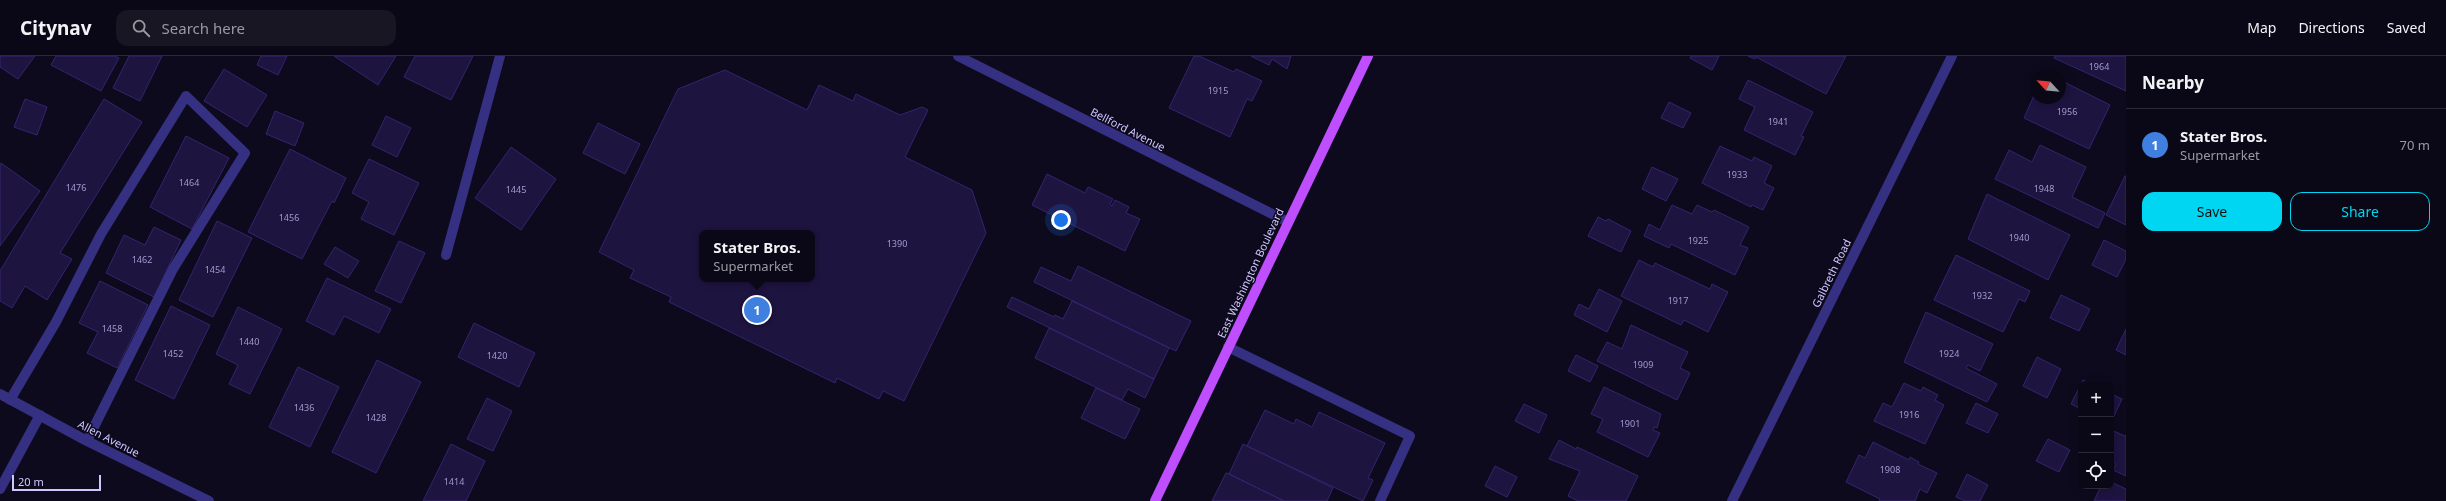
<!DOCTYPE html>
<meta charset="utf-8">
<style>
body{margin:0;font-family:"Noto Sans",sans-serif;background:#181623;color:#f1f3f6}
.controls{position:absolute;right:12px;bottom:12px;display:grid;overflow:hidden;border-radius:8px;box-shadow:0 2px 10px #0003}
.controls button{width:36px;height:36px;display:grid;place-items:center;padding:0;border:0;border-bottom:1px solid #2a2935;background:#0a0816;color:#f1f3f6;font:20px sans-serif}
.compass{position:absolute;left:2030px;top:12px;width:36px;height:36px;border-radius:50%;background:#0a0816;box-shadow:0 2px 10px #0003;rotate:296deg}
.scale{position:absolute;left:12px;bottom:10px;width:89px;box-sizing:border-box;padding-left:4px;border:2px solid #cec7ff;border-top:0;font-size:11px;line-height:14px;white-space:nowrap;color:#cec7ff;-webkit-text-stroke:3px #0e0a1e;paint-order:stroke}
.you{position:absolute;left:1061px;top:164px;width:14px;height:14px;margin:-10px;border:3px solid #fff;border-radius:50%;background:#1a73e8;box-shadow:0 0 0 6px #1a73e833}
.badge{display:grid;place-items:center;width:26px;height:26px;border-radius:50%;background:#00d6f2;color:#fff;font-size:13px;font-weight:700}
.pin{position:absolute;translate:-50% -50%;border:2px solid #fff;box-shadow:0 1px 4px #0006}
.popup{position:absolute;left:699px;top:174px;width:116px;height:52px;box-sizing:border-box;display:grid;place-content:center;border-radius:8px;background:#0a0816;filter:drop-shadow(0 1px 3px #0005);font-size:13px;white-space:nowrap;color:#999aa1}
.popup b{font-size:15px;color:#f1f3f6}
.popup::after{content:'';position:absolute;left:50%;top:100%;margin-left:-8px;border:8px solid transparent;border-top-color:#0a0816}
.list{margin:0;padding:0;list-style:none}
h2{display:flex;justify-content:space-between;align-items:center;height:52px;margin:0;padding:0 16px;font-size:17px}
h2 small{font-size:13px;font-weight:400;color:#999aa1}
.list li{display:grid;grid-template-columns:26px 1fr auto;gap:12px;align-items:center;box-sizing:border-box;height:72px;padding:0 16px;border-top:1px solid #2a2935}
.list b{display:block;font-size:15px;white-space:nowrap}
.list p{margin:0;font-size:13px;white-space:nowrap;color:#999aa1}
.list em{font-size:13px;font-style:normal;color:#999aa1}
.actions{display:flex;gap:8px;padding:12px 16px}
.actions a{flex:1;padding:9px 0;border:1px solid #00d6f2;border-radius:12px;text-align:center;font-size:14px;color:#00d6f2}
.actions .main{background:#00d6f2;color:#111}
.icon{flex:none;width:22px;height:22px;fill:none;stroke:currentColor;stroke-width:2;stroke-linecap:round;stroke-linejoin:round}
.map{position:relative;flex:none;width:2126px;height:445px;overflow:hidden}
header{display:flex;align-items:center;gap:24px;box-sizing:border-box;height:56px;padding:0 20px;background:#0a0816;border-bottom:1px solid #2a2935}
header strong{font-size:19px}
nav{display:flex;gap:22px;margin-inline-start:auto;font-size:14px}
.search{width:280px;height:36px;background:#181623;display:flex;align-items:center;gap:10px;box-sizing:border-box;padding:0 14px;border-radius:12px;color:#999aa1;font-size:15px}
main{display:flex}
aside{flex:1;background:#0a0816}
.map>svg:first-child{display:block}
</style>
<header>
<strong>Citynav</strong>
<div class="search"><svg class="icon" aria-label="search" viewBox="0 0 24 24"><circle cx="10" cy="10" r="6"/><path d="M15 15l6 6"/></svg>Search here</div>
<nav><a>Map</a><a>Directions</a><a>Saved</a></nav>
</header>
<main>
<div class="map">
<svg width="2126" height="445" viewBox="0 0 2126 445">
<rect width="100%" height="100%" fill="#0e0a1e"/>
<!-- building -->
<path fill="#1e1440" stroke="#34246f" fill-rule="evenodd" d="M0,0H35L18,23L0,11Z
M56,0H115L119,2L101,35L51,9Z
M129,0H162L140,45L113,32Z
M261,0H287L278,19L257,9Z
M334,0H396L378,29Z
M415,0H473L451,44L404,21Z
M1194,0H1199L1234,16L1236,13L1262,25L1252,45L1247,43L1230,81L1169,52Z
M1251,0H1291L1287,13L1272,3L1269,9Z
M1691,0H1719L1712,14L1690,2Z
M1748,0H1846L1826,38L1756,1L1755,3Z
M2055,0H2126V35L2054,2Z
M224,13L267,39L247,71L204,45Z
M725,14L807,54L819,29L853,45L856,38L900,59L922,51L928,54L905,101L972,134L986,177L904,345L883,335L879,343L837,322L835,327L669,246L671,241L630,222L634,214L599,196L678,33ZM702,177H812V223H702Z
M1748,24L1813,56L1801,80L1804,81L1795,99L1744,74L1755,51L1739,43Z
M2060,24L2110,49L2089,93L2024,62L2036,35V42H2060Z
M25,43L47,51L37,79L14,71Z
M104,43L142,66L60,197L72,203L47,244L25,230L12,252L0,245V215Z
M1669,46L1691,57L1683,72L1661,62Z
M275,55L304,67L295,90L266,78Z
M386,60L411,72L397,101L372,89Z
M598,67L640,88L625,118L583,97Z
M186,80L229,102L192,173L150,151Z
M2040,89L2086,111L2072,141L2105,157L2098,172L1995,123L2009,94L2032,106Z
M1720,90L1752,105L1754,101L1772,110L1764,127L1774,132L1763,154L1752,149L1751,151L1702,127Z
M511,91L556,123L521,174L475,142Z
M290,93L346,122L334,147L332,145L302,203L248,176Z
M369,103L419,127L394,179L361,163L369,146L352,137Z
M1,107L40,135L0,190V109Z
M1652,111L1678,123L1666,145L1642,133Z
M1047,118L1085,137L1088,131L1113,143L1110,148L1112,150L1115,144L1129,151L1126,157L1140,163L1125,195L1032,149Z
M2125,120H2126V169L2106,159Z
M1987,138L2070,179L2048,224L1968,183Z
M1672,149L1692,158L1697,149L1712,156L1714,154L1749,171L1740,189L1748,192L1735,219L1671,188L1669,192L1644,180L1649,168L1660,174Z
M1598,161L1606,165L1608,163L1631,175L1621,196L1588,180Z
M217,165L252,182L213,261L179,244Z
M154,171L181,184L154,241L106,217L124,179L145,189Z
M2104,184L2126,195V203L2117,221L2092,209Z
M399,185L425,197L401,247L375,235Z
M335,191L359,205L348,222L324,208Z
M1956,199L2030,235L2025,246L2019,243L2003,276L1934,244Z
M1639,204L1653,211L1655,207L1710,233L1712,228L1728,236L1708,276L1684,264L1681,269L1621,240Z
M1078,210L1191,265L1176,295L1034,226L1041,211L1071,225Z
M327,222L391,253L379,277L344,260L334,279L306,265Z
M100,225L148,249L117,312L87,297L98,276L79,267Z
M1599,233L1622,245L1607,276L1574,259L1579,248L1589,253Z
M2061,239L2090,253L2079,275L2050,262Z
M1012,241L1054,261L1055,259L1063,263L1072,245L1169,292L1154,323L1007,251Z
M171,250L210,269L174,343L135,324Z
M238,251L282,273L250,338L229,328L238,309L216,298Z
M1926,256L1993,288L1980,315L1968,309L1966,312L1997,328L1987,346L1904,306Z
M474,267L535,297L519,331L458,301Z
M1631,269L1688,296L1680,312L1690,317L1677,344L1597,305L1607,286L1622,293Z
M1049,272L1154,323L1145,342L1128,333L1122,344L1035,302Z
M2126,273V299L2116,294Z
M1576,299L1598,310L1590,326L1568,315Z
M2037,301L2061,313L2047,342L2023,330Z
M377,304L421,326L376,417L332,396Z
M298,311L339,331L310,391L269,371Z
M2083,324L2091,328H2081V353L2071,348Z
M1904,327L1921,335L1923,331L1938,339L1935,344L1944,349L1925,388L1874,365L1883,347L1892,351Z
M1604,331L1661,358L1657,372L1654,371L1653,374L1660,377L1648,401L1597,376L1603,363L1591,358Z
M1096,332L1140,353L1125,383L1081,362Z
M2111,338L2122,343L2111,366Z
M487,342L512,355L493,395L467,383Z
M1976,347L1998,358L1988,377L1966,367Z
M1524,348L1547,359L1539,377L1515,365Z
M1265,354L1294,368L1296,363L1312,371L1319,356L1385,387L1368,422L1373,424L1363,445L1247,390Z
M2111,374L2125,380L2126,379V420L2113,414L2116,408L2111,403Z
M2048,383L2070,394L2059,416L2036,405Z
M1559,384L1576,393L1577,391L1638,420L1626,445H1578L1568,440L1580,415L1549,403Z
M1873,386L1909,404L1910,401L1919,406L1918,408L1937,417L1927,437L1920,433L1915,445H1879L1880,443L1846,426L1859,399L1865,402Z
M451,388L485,405L466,445H423Z
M1243,388L1333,432L1327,445H1284L1229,418Z
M1495,410L1517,421L1507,441L1485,430Z
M1226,417L1229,418L1284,445H1212Z
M1967,418L1988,429L1980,445H1965L1956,441Z
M2111,426L2126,433V445H2094L2101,430H2111Z"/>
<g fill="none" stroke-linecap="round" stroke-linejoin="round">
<!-- minor -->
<path stroke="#353081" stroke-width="10" d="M958,0L1288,166
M446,199L500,0
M1228,291L1410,380L1380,445
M0,338L87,385L209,445
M10,344L56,266L101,178L186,40L245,97L173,213L87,385
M0,433L40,359
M1732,445L1952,0"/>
<!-- major -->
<path stroke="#bf4eff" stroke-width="10" d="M1155,445L1368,0"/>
</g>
<g text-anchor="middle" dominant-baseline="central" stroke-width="3" stroke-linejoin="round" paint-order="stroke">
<!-- number labels -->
<g font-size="9" fill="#a29acf">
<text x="2099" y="10">1964</text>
<text x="1218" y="34">1915</text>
<text x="2067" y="55">1956</text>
<text x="1778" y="65">1941</text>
<text x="1737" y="118">1933</text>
<text x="189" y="126">1464</text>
<text x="76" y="131">1476</text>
<text x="2044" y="132">1948</text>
<text x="516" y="133">1445</text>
<text x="289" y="161">1456</text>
<text x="2019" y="181">1940</text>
<text x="1698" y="184">1925</text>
<text x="897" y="187">1390</text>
<text x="142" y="203">1462</text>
<text x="215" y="213">1454</text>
<text x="1982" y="239">1932</text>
<text x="1678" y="244">1917</text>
<text x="112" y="272">1458</text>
<text x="249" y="285">1440</text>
<text x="173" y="297">1452</text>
<text x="1949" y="297">1924</text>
<text x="497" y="299">1420</text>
<text x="1643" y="308">1909</text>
<text x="304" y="351">1436</text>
<text x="1909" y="358">1916</text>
<text x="376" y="361">1428</text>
<text x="1630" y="367">1901</text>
<text x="1890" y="413">1908</text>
<text x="454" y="425">1414</text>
</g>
<!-- street labels -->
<g font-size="11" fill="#cec7ff" stroke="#0e0a1e">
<text transform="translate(1128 73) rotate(27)">Bellford Avenue</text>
<text transform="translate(1250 217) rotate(-65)">East Washington Boulevard</text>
<text transform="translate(1831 217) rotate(-64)">Galbreth Road</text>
<text transform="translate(109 382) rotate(27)">Allen Avenue</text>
</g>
</g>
</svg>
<div class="controls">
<button>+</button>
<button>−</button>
<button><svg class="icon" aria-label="locate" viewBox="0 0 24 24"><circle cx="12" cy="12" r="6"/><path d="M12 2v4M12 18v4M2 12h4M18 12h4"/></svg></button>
</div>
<svg class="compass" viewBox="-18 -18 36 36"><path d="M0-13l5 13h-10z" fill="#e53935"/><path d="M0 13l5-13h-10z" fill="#999aa1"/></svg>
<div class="scale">20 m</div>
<div class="you"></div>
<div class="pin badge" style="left:757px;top:254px;background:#3f7fe0">1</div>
<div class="popup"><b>Stater Bros.</b>Supermarket</div>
</div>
<aside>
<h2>Nearby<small></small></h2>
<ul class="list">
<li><span class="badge" style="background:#3f7fe0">1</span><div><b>Stater Bros.</b><p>Supermarket</p></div><em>70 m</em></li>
</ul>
<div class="actions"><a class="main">Save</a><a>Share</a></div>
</aside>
</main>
